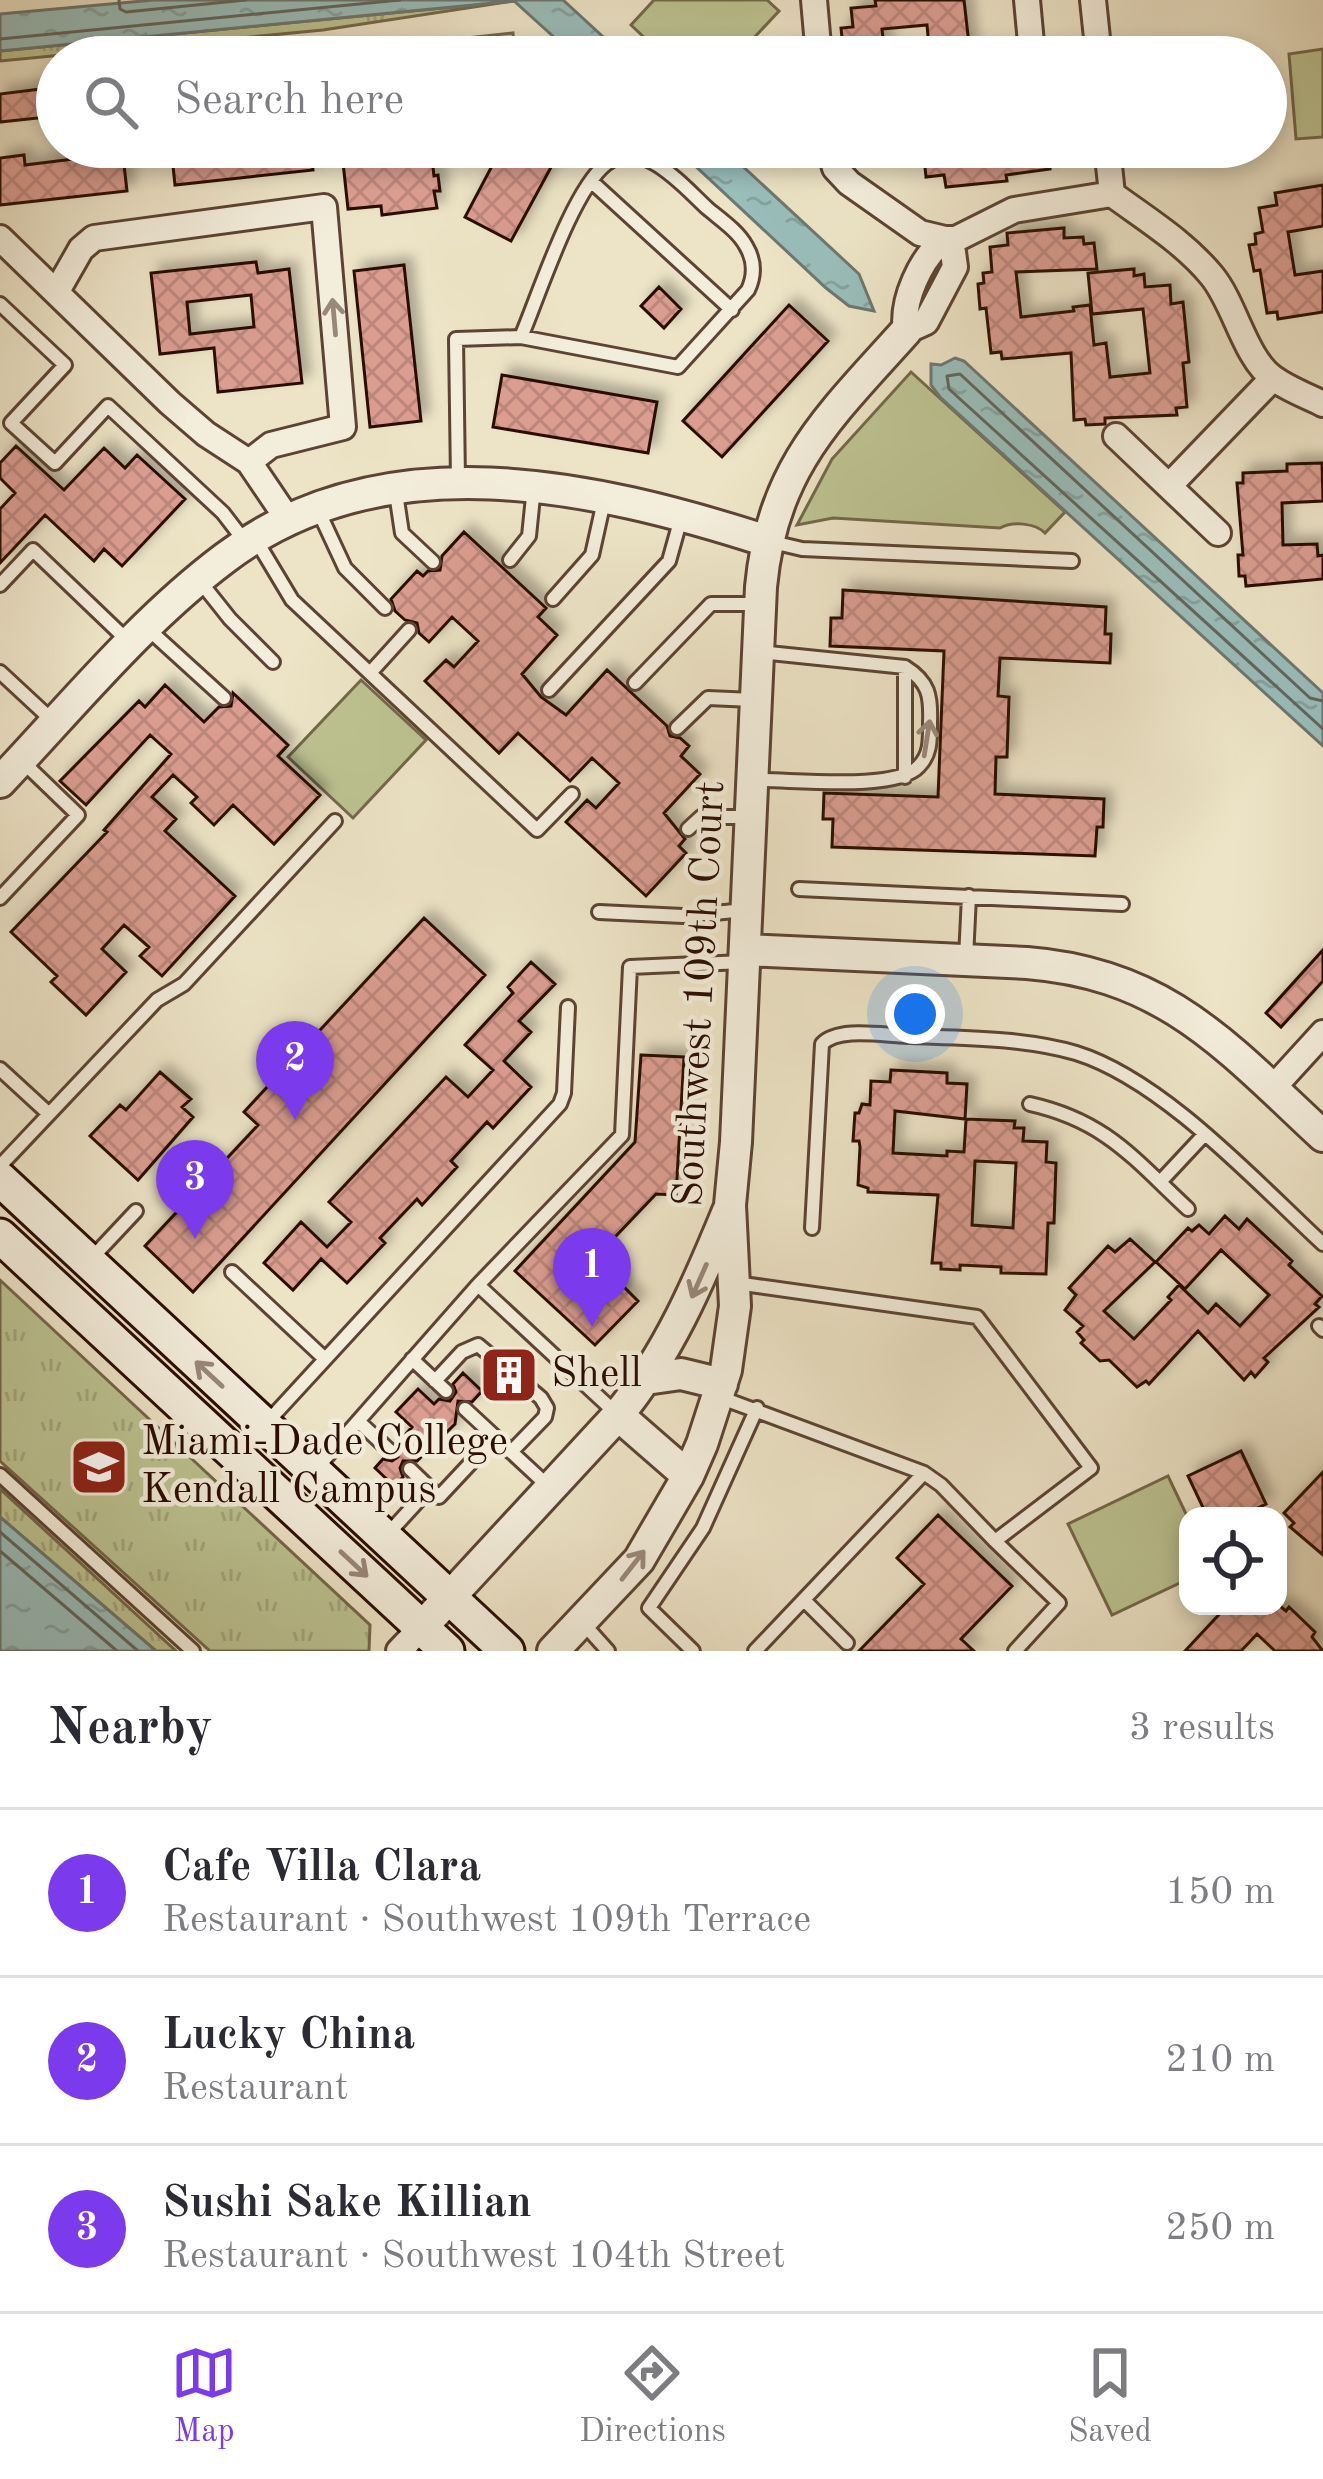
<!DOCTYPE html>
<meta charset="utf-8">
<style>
body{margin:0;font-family:"Old Standard TT",serif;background:#f7f7f7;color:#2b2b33}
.controls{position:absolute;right:36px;bottom:36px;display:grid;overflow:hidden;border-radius:24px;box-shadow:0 6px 18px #0003}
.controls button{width:108px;height:108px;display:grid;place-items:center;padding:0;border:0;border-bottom:3px solid #e1e1e2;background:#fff;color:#2b2b33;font:60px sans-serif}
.you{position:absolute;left:915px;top:1014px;width:42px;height:42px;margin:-30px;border:9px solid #fff;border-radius:50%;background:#1a73e8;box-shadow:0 0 0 18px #1a73e833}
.badge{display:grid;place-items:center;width:78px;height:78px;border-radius:50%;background:#7c3aed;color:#fff;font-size:39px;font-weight:700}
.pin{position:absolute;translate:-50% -99px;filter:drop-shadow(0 3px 6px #0008)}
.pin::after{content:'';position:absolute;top:63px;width:42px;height:36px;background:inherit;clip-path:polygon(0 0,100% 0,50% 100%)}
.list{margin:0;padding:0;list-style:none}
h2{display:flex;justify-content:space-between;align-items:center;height:156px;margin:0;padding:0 48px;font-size:51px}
h2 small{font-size:39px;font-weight:400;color:#7c7c81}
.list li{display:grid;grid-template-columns:78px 1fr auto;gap:36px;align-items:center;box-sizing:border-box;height:168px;padding:0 48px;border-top:3px solid #e1e1e2}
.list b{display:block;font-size:45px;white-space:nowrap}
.list p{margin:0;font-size:39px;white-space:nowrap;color:#7c7c81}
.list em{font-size:39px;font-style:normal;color:#7c7c81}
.icon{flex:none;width:66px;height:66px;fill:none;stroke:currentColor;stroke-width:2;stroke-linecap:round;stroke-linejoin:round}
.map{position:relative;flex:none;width:1323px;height:1651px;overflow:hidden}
.search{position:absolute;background:#fff;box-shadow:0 6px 18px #0003;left:36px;right:36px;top:36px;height:132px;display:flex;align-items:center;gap:30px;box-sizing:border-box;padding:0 42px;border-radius:66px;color:#7c7c81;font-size:45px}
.sheet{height:660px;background:#fff}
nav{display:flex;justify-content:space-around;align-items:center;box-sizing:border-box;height:168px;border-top:3px solid #e1e1e2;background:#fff;font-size:33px;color:#7c7c81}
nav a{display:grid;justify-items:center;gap:6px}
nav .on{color:#7c3aed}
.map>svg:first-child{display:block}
</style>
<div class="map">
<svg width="1323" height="1651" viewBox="0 0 1323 1651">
<defs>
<pattern id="grass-tufts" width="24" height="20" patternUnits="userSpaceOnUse" patternTransform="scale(3)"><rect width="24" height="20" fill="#bdc392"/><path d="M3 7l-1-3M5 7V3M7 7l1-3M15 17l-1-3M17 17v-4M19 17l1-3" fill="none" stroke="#a3a67c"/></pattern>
<pattern id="water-ripples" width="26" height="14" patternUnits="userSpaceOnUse" patternTransform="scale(3)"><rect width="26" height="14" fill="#9abebb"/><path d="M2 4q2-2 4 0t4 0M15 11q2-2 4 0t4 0" fill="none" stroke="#85a29f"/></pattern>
<pattern id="building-cross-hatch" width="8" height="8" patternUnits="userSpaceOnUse" patternTransform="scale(3)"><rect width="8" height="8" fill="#da9d90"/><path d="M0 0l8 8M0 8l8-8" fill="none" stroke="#bb867b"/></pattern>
<filter id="shadow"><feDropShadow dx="8" dy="-8" stdDeviation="6" flood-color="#0004"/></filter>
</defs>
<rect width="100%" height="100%" fill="#ede4c7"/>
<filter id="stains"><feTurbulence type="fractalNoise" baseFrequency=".00167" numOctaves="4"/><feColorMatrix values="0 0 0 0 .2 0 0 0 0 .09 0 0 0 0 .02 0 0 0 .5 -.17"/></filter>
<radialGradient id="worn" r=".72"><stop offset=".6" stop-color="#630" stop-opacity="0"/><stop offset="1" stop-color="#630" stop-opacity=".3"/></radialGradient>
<!-- grass -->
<path fill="url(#grass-tufts)" stroke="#74684a" stroke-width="3" d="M514,1L323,30L0,61V51Z
M0,1280L370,1625L369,1651H210L0,1461Z
M0,1489L176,1651H156L0,1517Z"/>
<!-- park -->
<path fill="#bdc392" stroke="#74684a" stroke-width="3" d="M654,0H767L779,11L736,57H665L631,25Z
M513,33L515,57L318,54Z
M1323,49V137L1296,139L1289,54Z
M911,372L1065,512L1045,533C1035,523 1013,521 1000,528L833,518L797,525L832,459Z
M361,680L426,740L353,818L288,757Z
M1168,1476L1188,1518V1579L1112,1615L1068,1524Z"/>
<!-- water -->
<path fill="url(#water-ripples)" stroke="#6e7771" stroke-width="3" d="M154,0H563L625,57H576L514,1L0,51V14Z
M675,147H722L859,274L874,311L849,306L826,288Z
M955,358L964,361L1323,693V746L940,397L931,385V364L941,365Z
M0,1517L156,1651H0Z"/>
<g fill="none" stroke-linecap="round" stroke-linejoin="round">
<!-- shore -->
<path stroke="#62665e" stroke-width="3" d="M119,0L120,9L126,12L246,0
M0,39L400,0
M1323,701L1310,698L960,374L947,376L949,389L1323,729
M0,1532L138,1651
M0,1551L117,1651"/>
</g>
<!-- building -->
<path fill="url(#building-cross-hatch)" stroke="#2b0d02" stroke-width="3" fill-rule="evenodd" filter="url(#shadow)" d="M875,0H964L970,53L964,57H930L927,25L882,29L885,57H844L841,28L853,27L851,8L876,6Z
M57,87V116L0,122V94Z
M89,147H122L127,191L0,205V158L24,155L25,165L90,157Z
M171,147H310L313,170L175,185Z
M502,147H562L511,241L465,217Z
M923,147H1047L1050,169L1006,175L1007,181L946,187L944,175L926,177Z
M369,150L371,166L400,163V153L431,150L434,176L438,175L440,191H434L437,208L382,215L381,206L348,209L342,153Z
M1323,185V226L1288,232L1295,275L1323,271V312L1278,319L1277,312L1267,313L1260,270L1254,271L1249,245L1256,244L1255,234L1263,232L1259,208L1277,205L1275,193Z
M1064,228V238L1083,237L1084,244L1094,243L1097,269L1016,272L1021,317L1074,311L1073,307L1090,305L1094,345L1106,343L1110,377L1150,373L1143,309L1092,314L1088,273L1134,269V276L1144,274L1145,287L1170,285L1171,304L1183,302L1189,362L1183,363L1187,407L1176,408L1177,415L1105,418V424L1086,425L1085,419L1074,420L1071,353L1002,359L1001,352L991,353L986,308L980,309L978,284L984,283L983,273L992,272L990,247L1008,245L1007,233Z
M256,262L258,273L289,269L302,383L218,392L214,348L160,354L151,273ZM251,295L254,327L190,334L187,302Z
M404,265L421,421L370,427L354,271Z
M659,287L681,309L664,328L641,306Z
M789,305L828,341L722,457L683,421Z
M502,375L657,402L648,453L493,427Z
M16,446L64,490L104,448L125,468L137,455L185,499L122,566L104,549L94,561L45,515L0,563V509L15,493L0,478V463Z
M1322,463L1323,501L1282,503L1283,545L1317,544L1318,556L1323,555V579L1246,586L1245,576H1239L1238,555H1243L1237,483H1243V473L1287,471V464Z
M464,532L546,608L538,617L557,635L522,674L541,697L566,715L607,670L667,726L670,736L680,738L689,746L681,756L700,774L664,813L685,839L679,846L686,853L646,896L566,822L587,800L596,808L619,783L592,758L570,781L518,733L499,753L425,681L446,660L454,667L478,641L452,617L429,642L419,633L417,623L405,620L395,611L391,599L417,571L423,576L428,571L440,570L442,556Z
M843,590L1106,607L1105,634H1111L1110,663L1000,658L998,696L1009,697L1007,757H996L995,794L1104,799L1103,827H1097L1095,856L832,847L833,819H823L824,793L938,797L944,651L830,646L831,618H842Z
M165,685L204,722L219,707L231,706L233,693L288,745L278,756L320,795L274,844L233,805L214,825L191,803L197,797L173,775L152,797L176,819L165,831L235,896L162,976L140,956L149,947L124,925L102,949L126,972L86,1015L51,982L57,976L11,932L107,832L104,830L171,754L150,735L86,805L60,781L139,701L145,707Z
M424,918L485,975L193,1292L145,1246L258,1125L244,1112Z
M1323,950V981L1281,1027L1266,1013Z
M531,962L555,984L519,1021L531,1032L504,1061L531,1087L493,1128L487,1122L451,1161L457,1167L422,1205L417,1199L380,1238L385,1243L347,1283L321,1259L293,1290L264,1263L301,1222L327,1247L351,1222L329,1202L446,1077L468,1097L493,1070L465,1045L513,993L508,987Z
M641,1055L684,1057L676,1195L656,1194L595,1258L638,1301L595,1345L515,1271L635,1142Z
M891,1070L947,1073V1083L967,1084L965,1119L895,1111L893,1153L947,1156V1151L964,1152L966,1119L1015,1121L1014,1128H1024L1023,1141L1047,1142L1046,1162L1056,1163L1054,1223H1048L1046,1274L1001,1273V1267L960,1265V1270L941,1269V1263H932L938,1195L868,1192V1188L858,1185L860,1147L859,1141H853L855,1113H859L862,1104L870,1105L871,1081L890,1082ZM975,1161L1016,1163L1013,1228L972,1225Z
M160,1072L191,1099L182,1107L193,1117L138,1180L90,1136L120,1105L126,1110Z
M1225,1216L1239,1229L1247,1219L1292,1261L1289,1265L1322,1296L1315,1304L1319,1307L1264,1358L1268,1362L1255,1377L1251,1372L1244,1380L1198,1331L1149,1384L1146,1381L1137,1387L1109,1360L1100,1361L1081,1343L1084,1340L1077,1332L1083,1326L1065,1310L1076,1295L1069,1288L1108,1246L1115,1252L1130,1239L1155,1262L1104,1311L1134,1339L1171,1300L1168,1297L1179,1285L1208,1313L1216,1304L1240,1326L1269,1295L1221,1250L1185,1289L1156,1262L1188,1228L1192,1231L1199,1225L1209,1234Z
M463,1373L482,1391L472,1402L458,1401L455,1424L417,1461H403L400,1468L403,1477L394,1486L375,1468L383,1459L392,1461L398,1457L397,1444L412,1427L396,1412L418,1389L434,1404L439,1399L450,1401L456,1392L453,1384Z
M1241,1451L1266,1504L1240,1516H1207L1188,1476Z
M1323,1472V1555L1290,1527L1294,1523L1284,1513Z
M938,1515L1012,1586L961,1639L974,1651H859L924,1584L897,1558Z
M1227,1606H1280L1286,1611L1289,1607L1315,1632L1312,1637L1323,1651H1275L1257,1634L1241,1651H1185Z"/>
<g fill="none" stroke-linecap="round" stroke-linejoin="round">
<defs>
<path id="service" d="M592,182L732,310
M0,304L65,365L11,423L55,463L108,406L223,513L246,543
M458,480L456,339L521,337L678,367L748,290C755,275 755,261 746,246C738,231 720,219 707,208C683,186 642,136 606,164C572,191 539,295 521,337
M396,493L402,533L433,562
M318,510L345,568L385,608
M256,540L292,600L537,830L572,794
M768,541L802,549L1072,561
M510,560L529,536L534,487
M199,580L230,619L273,662
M0,585L33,550L127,640
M553,599L592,555L604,501
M147,628L224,698
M0,672L55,723
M370,673L409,630
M635,683L711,604H759
M549,690L669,561L681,518
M677,728L708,698L753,700
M905,777V667
M754,780C790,779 896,792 919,766C931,754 930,739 930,722C931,696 929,682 905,667L759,652
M688,829L701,817H750
M799,889L1122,904
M0,898L78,815L23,762
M599,912L683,916L745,910
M966,958L969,896
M0,1069L49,1114
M1030,1104C1106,1121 1134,1159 1188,1209
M0,1166L157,1000L184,984L335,821
M1160,1182L1203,1136
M812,1228L822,1044C839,1026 886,1036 911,1036C964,1038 1025,1038 1076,1053C1163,1080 1256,1182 1323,1244
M90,1260L136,1211
M232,1272L325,1359
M478,1285L618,1415
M1319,1326L1323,1330
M412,1359L446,1391
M435,1381L462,1352L478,1345L541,1398L547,1408L545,1417L511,1452
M719,1397L924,1473L941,1485L995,1541L1091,1468L977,1317L736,1283
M465,1409L548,1486
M358,1421L390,1451
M237,1455L560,1104L564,1093L568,1007
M410,1469L439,1497L495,1437
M315,1470L478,1285L622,1135L630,967L743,962
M0,1475L193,1651
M386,1536L430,1488
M995,1541L1059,1603L1015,1651
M804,1600L847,1643
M582,1622L608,1651
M693,1651L649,1608L703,1528L757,1408
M755,1651L924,1473"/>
<path id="minor" d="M814,0L819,57
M1027,0L1031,43
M1093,0L1099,57
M829,147L835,168L849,183L920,233L945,239H956L1014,210L1112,194
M1107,147L1112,194
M1112,194C1146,219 1184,242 1212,276C1235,304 1245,358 1273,378C1288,389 1307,396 1323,404
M0,238L170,403L206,434L249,462L289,521
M945,239L953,252L955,267L926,322L906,331C901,301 921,257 945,239Z
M57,291L81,249L94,238L324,207L343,427L271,445L249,462
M1116,436L1218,533
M1169,486L1273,378
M1272,1089L1323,1033
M399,1651L422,1627"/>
<path id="tertiary" d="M0,782C72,706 141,621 225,558C384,438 593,485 767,541
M745,950L1027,963C1166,974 1227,1047 1323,1136
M646,1379L681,1374L722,1384
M618,1415L688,1476
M422,1627L618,1415C668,1354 698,1284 728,1211
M553,1651L639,1560L688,1476L702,1444L726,1370L735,1306L730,1205L736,1142L761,587C772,467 830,416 906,331"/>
<path id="secondary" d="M0,1179L507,1651
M0,1236L447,1651"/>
</defs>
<!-- service casing -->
<use href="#service" stroke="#5c4333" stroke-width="18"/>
<!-- minor casing -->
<use href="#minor" stroke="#5c4333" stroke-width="30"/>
<!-- tertiary casing -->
<use href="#tertiary" stroke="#5c4333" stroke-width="36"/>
<!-- secondary casing -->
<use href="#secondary" stroke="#2b0d02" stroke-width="39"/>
<!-- service -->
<use href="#service" stroke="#f3eddb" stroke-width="12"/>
<!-- minor -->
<use href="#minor" stroke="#f3eddb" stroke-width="24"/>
<!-- tertiary -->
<use href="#tertiary" stroke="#f3eddb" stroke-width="30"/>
<!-- secondary -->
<use href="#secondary" stroke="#f3eddb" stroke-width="33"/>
</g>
<!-- one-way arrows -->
<defs><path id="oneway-shaft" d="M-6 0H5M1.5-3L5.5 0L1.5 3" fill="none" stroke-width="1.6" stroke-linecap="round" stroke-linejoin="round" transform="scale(3)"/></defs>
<g stroke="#998879">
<use href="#oneway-shaft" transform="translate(334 317) rotate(-95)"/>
<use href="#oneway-shaft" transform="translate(927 738) rotate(-81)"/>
<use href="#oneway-shaft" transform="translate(699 1281) rotate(114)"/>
<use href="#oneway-shaft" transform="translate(209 1374) rotate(-137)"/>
<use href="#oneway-shaft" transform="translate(354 1564) rotate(43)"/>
<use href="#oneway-shaft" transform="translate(633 1565) rotate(-52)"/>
</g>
<!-- icons -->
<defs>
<symbol id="building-square" viewBox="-11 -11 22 22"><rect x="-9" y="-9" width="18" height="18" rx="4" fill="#8f2418" stroke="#f3eddb"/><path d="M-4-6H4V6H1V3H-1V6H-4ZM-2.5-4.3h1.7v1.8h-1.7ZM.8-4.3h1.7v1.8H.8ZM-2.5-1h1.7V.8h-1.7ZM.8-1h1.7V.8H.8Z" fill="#fff"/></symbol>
<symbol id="university-square" viewBox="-11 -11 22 22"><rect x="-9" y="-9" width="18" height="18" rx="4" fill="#8f2418" stroke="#f3eddb"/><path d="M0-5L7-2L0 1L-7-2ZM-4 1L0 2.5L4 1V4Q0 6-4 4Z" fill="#fff"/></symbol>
</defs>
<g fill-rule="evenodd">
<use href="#building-square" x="476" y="1342" width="66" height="66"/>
<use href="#university-square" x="66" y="1434" width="66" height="66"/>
</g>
<g text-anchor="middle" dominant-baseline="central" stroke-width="9" stroke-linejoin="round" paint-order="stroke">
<!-- street labels -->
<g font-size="42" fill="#2b0d02" stroke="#f3eddb">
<text transform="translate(701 994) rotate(-87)">Southwest 109th Court</text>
</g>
<!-- poi labels -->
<g font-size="42" fill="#2b0d02" stroke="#f3eddb" text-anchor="start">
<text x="551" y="1375">Shell</text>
<text x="141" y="1443">Miami-Dade College<tspan x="141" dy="48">Kendall Campus</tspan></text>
</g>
</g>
<rect width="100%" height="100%" filter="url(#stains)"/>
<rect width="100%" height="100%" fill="url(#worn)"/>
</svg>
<div class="controls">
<button><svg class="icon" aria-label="locate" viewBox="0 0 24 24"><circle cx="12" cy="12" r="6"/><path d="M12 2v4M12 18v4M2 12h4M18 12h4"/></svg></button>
</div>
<div class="you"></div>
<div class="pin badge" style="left:592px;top:1327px">1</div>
<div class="pin badge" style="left:295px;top:1120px">2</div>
<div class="pin badge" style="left:195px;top:1239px">3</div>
<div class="search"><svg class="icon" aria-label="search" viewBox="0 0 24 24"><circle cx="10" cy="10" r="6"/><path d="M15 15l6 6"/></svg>Search here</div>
</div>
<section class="sheet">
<h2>Nearby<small>3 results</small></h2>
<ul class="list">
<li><span class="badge">1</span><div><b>Cafe Villa Clara</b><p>Restaurant · Southwest 109th Terrace</p></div><em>150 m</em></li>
<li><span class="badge">2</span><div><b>Lucky China</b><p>Restaurant</p></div><em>210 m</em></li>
<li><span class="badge">3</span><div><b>Sushi Sake Killian</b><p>Restaurant · Southwest 104th Street</p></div><em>250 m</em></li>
</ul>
</section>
<nav>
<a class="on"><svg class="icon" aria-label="map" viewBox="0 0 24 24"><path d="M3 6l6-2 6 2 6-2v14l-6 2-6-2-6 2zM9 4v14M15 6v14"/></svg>Map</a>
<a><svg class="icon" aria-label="directions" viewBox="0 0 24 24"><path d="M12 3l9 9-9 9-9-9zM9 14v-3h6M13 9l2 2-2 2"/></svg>Directions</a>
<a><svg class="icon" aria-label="saved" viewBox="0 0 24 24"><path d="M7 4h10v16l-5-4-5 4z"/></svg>Saved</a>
</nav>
